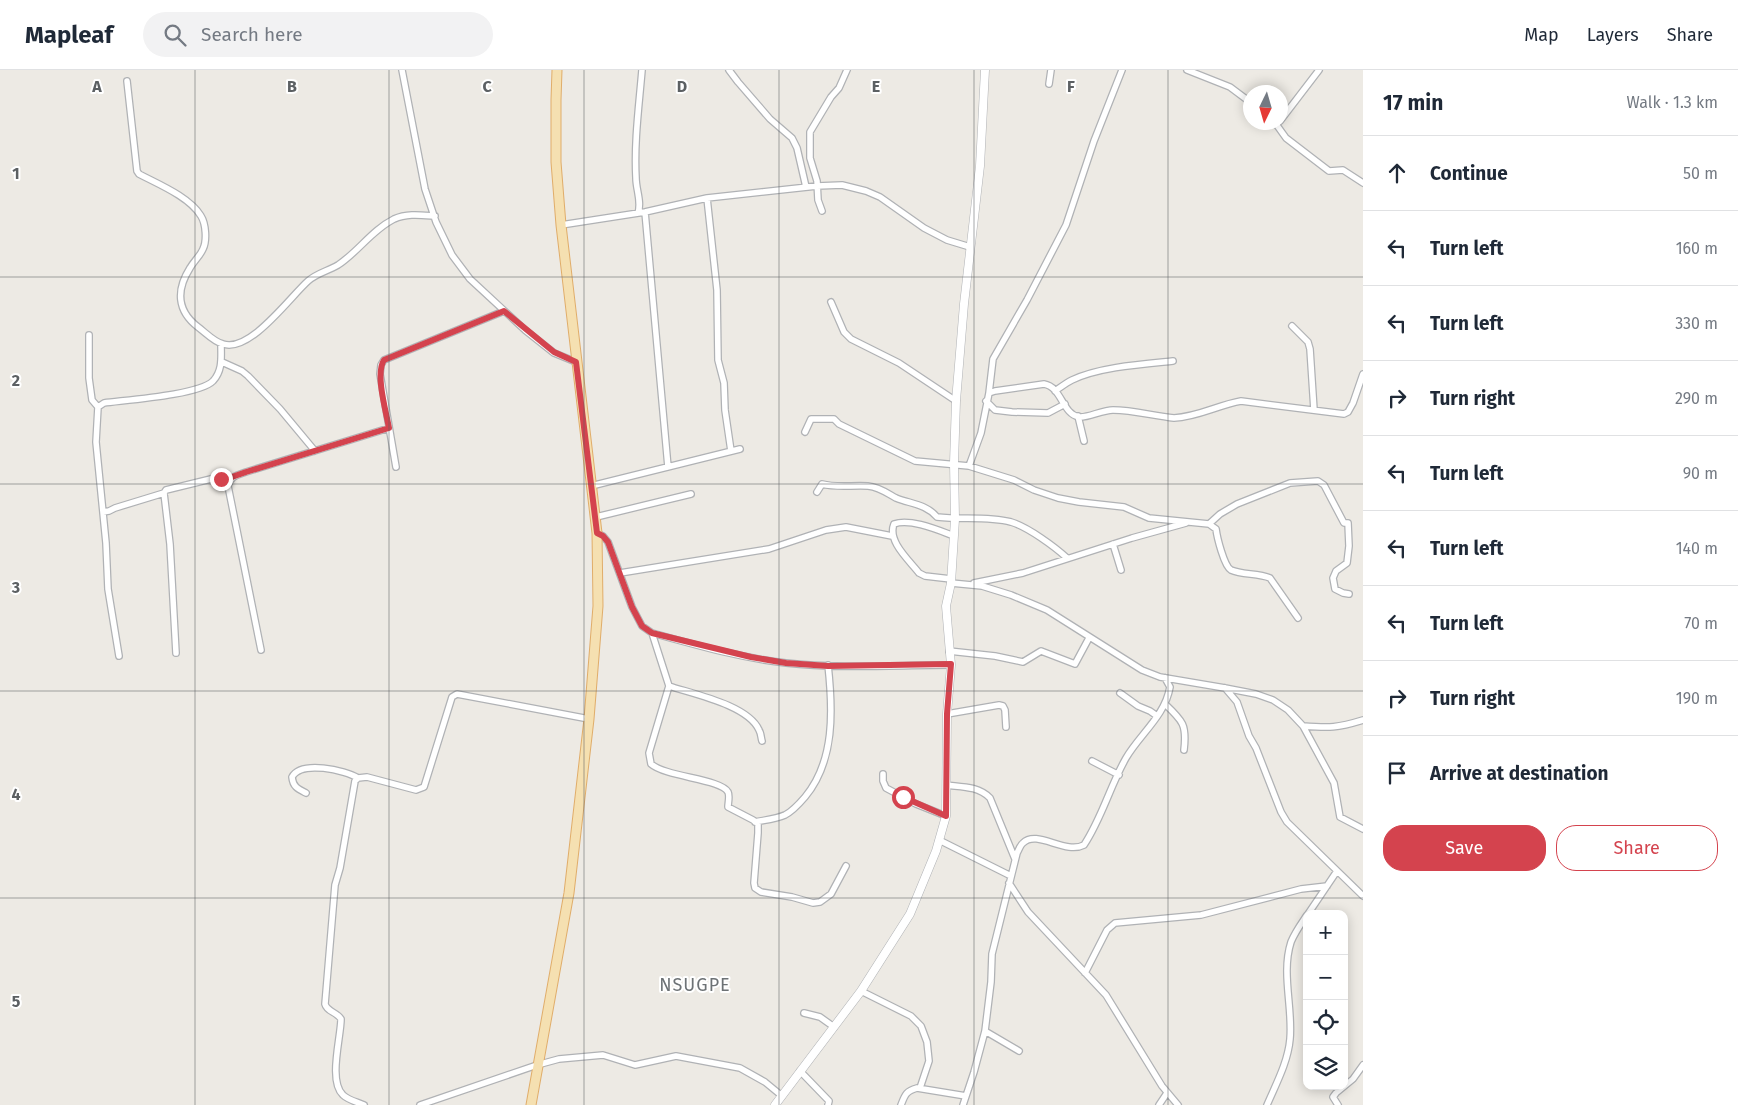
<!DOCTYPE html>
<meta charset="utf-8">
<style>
body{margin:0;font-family:"Fira Sans",sans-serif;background:#f2f2f3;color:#1f2937}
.controls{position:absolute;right:15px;bottom:15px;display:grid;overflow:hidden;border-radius:10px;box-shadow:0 2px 12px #0003}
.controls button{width:45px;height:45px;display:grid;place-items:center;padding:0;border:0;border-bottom:1px solid #e0e1e3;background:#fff;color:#1f2937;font:25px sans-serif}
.compass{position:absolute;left:1243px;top:15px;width:45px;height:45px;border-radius:50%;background:#fff;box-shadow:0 2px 12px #0003;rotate:185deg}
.stop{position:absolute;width:15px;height:15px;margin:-11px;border:4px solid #d4434e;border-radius:50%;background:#fff}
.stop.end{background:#d4434e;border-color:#fff;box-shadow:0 1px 5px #0008}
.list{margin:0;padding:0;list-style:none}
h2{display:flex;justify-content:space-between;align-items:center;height:65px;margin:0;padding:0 20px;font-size:21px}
h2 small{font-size:16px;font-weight:400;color:#747a83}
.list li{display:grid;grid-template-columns:32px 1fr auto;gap:15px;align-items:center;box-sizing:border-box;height:75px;padding:0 20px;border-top:1px solid #e0e1e3}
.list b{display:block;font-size:19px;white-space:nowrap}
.list em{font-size:16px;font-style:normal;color:#747a83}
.actions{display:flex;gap:10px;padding:15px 20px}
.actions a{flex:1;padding:11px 0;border:1px solid #d4434e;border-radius:20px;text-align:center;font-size:18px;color:#d4434e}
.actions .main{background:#d4434e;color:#fff}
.icon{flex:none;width:28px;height:28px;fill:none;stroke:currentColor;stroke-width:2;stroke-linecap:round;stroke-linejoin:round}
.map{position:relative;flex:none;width:1363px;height:1035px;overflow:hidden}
header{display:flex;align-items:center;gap:30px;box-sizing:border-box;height:70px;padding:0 25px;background:#fff;border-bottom:1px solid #e0e1e3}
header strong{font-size:24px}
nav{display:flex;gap:28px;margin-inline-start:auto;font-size:18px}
.search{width:350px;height:45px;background:#f2f2f3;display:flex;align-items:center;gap:12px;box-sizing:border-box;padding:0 18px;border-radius:28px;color:#747a83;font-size:19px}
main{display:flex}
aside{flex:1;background:#fff}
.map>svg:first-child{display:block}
</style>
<header>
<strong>Mapleaf</strong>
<div class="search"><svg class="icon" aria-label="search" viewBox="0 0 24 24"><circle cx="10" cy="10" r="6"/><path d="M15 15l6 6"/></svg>Search here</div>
<nav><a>Map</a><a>Layers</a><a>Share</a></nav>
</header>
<main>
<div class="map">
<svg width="1363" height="1035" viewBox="0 0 1363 1035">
<rect width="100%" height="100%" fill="#edeae4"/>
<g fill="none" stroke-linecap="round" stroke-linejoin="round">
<defs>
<path id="minor" d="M402,0L425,119L436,152L452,185L470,209L525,260L554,283L576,292
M729,0L738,12L770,49L792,68L797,78L806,117
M1187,0L1230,17L1250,32
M127,11L137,101L139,104C158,114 190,127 201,146C206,154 207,171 203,179C200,186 194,191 190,198C176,220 177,241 198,257C206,263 214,272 223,274C250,283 290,227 308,211C317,203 328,201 338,195C358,182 372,160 394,149C407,143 421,145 435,146
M1049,14L1051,0
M1280,51L1319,0
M1276,54L1286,68L1329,101L1343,100L1363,113
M707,128L717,220L718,290L724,313L725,340L731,381
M822,141L818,130L817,111L810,88V62L831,27L839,18L847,0
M645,142L668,397
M638,143C642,132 636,120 636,108C634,72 639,36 642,0
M561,155L645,142L707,128L817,116L842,115L866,121L880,127L924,158L947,170L970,177
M831,232L844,262L851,269L899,293L956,331
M1292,256L1308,272L1310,279L1314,340
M89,265V308L92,330L98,337
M222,292L242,301L248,306L280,339L315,381
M1055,321C1061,317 1066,313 1072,310C1099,297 1143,294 1173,291
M989,323L993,289L1027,230L1066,155L1094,71L1122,0
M986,331L995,340L1012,342L1048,343L1065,334
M1078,346L1084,371
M805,362L811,349H834L839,354L915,391L969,396L1014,410L1034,420L1058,428L1079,432L1124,437L1149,448L1209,454L1216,459C1217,467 1224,496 1231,500C1242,505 1258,503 1270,508L1298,548
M969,396L981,363L989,323L995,321L1044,314C1062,317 1062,344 1079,347C1088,348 1102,340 1113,340C1133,340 1154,346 1174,348C1198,347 1218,335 1241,331L1344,344L1348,342L1353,333L1363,304
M396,397L380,304L381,295L384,290L504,241
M591,416L740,379
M817,422L822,414C837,418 852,415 868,416C879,417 887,423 896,428C911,434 926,434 937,447C962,450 987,446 1011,452C1028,457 1055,477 1067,488
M164,423L170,474L176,583
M103,442L109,441L115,438L164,423L166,420L215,408L229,410
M596,447L691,424
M1209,454L1220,444L1237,434L1290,413L1318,411L1324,415L1344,453H1348L1349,476L1347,493L1336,501L1333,508L1335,519L1343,523L1349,524
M597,463L603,466L608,472L632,537L642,556L652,563C696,575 741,588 786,593C841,599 896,595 951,595
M1113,474L1121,500
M620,503L769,479L826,460L846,457L892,466
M951,509L925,506L919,503C909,490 887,471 894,454C910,448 938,460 954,466
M951,513L982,516L1011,525L1047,540L1142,600L1160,607L1225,618L1256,624L1273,630L1288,640L1303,656C1330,658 1337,658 1363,650
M974,513L1023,503L1132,468L1186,453
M652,563L669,616L649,683L651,694C666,707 721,709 728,722C730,726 728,733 728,737L753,750L758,754V763L754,813L755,818L761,822L792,827L813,833L820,832L831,824L846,796
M261,580L228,416C230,406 238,405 246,402L389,358
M949,581L995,586L1023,592L1041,581L1075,594L1089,568
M119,586L108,519L106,473L96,372L98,337L104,333C126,330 199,325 213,311C223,300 221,287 221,274
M669,616C693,624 748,635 759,660C761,663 761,668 762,671
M1225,618L1237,632L1249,666L1256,678L1281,742L1287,752L1363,826
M1120,623L1138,636L1150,641L1157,646
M1165,634C1183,651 1187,655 1184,680
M947,644L999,635L1003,636L1005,640L1006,657
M1303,656L1334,713L1340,747L1363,759
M1092,691L1119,705
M883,704V711L886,718L916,734L946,746
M946,715C962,717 978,716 990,728L1015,789
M306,723C298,719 293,717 292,707C301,690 345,700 358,708
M755,752C765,750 776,749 785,745C793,741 799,734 805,727C835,691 833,640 828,595
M939,770L1011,806
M1009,813L1028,842L1106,925L1162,1016L1178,1035
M1308,844L1337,801
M1085,903L1107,860L1115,853L1201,845L1301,819L1327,816
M861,921L911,946L921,956L927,972L929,991L920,1018
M804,943L820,947L834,957
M985,961L1019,981
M800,1001L829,1031L828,1035
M364,1035C357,1032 348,1030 343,1025C328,1011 341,967 341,949C337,942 327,942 325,934L335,815L340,798L355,711L358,708L367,707L416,720L424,717L452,627L457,624L589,649
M420,1035L537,995L559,989L603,985L635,995L676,986L740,998L765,1012L782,1026
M901,1035C905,1025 906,1021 917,1018L966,1026
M963,1035L974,1002L985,961L991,912L992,884L1017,783C1019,780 1020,775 1023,773C1037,759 1065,785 1084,775C1102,748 1110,716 1126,688C1140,664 1165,646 1170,617L1165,608
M1159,1035L1167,1023
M1267,1035C1276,1014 1288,992 1290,969C1293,938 1281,903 1291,872C1295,862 1301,854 1307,845
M1338,1035L1333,1027L1336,1023L1353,1009L1363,995"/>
<path id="tertiary" d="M775,1035L861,921L910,844L936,781L946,746L947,644L951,595L946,536L951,513L955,449L954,393L956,331L964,234L980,96L985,0"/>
<path id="primary" d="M531,1035L569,823L589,649L598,536L597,463L561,155L556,92V30L557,0"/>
</defs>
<!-- minor casing -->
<use href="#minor" stroke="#b0b2b5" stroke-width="8"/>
<!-- tertiary casing -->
<use href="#tertiary" stroke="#b0b2b5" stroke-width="9"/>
<!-- primary casing -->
<use href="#primary" stroke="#e0ad6a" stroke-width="11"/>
<!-- minor -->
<use href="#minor" stroke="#fff" stroke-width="5.5"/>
<!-- tertiary -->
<use href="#tertiary" stroke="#fff" stroke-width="8"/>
<!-- primary -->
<use href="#primary" stroke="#f5e0b1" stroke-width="9"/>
</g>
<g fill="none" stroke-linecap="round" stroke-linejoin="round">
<!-- route -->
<path stroke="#d4434e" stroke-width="6" d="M221,409L229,410L232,407L246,402L389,358C386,341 375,304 384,290L504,241L554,282L576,292L597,463L603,466L608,472L632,537L642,556L652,563L751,587L786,593L828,596L951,594L947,644L946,746L903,727"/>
</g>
<!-- grid -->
<path fill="none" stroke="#5c6063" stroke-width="1" stroke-opacity="0.55" d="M195,0V1035M389,0V1035M584,0V1035M779,0V1035M974,0V1035M1168,0V1035M0,207H1363M0,414H1363M0,621H1363M0,828H1363"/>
<g text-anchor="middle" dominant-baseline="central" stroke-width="4" stroke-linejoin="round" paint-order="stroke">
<!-- quarter labels -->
<g font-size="18" letter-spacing="1" fill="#6d7275" stroke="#fff">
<text x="695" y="915">NSUGPE</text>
</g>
</g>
<g font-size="16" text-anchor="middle" font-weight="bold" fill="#5c6063" stroke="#fff" stroke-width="4" stroke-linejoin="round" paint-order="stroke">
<text x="97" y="22">A</text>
<text x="292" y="22">B</text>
<text x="487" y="22">C</text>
<text x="682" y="22">D</text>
<text x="876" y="22">E</text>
<text x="1071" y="22">F</text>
<text x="16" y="109">1</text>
<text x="16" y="316">2</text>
<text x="16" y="523">3</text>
<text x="16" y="730">4</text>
<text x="16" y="937">5</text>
</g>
</svg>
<div class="controls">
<button>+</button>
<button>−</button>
<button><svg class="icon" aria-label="locate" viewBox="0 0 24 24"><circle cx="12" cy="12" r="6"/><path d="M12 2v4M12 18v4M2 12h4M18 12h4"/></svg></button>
<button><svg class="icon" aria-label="layers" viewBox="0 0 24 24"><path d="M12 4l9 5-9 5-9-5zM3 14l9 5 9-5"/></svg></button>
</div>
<svg class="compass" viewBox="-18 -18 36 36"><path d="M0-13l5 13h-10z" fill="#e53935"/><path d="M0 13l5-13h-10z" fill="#747a83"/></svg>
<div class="stop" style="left:903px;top:727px"></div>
<div class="stop end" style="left:221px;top:409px"></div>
</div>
<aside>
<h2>17 min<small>Walk · 1.3 km</small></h2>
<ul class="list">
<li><svg class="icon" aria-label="ahead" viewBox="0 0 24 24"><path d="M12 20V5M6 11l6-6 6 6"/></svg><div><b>Continue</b></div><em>50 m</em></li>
<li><svg class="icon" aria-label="left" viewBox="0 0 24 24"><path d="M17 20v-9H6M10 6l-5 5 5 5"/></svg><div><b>Turn left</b></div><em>160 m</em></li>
<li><svg class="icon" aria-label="left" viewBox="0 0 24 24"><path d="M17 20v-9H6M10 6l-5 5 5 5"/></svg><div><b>Turn left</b></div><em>330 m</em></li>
<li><svg class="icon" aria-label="right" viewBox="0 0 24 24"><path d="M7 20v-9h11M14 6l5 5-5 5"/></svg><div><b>Turn right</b></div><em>290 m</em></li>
<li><svg class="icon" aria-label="left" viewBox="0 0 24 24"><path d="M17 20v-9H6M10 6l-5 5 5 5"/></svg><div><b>Turn left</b></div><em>90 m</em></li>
<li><svg class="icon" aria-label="left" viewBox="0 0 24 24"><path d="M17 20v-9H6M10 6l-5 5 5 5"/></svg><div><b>Turn left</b></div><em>140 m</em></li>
<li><svg class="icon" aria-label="left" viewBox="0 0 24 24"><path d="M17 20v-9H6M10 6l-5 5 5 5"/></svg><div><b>Turn left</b></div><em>70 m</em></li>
<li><svg class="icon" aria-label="right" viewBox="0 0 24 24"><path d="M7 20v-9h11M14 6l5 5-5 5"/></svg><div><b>Turn right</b></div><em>190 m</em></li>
<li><svg class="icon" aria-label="arrive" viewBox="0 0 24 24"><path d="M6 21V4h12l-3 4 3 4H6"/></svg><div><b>Arrive at destination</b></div></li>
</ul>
<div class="actions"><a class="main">Save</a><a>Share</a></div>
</aside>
</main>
